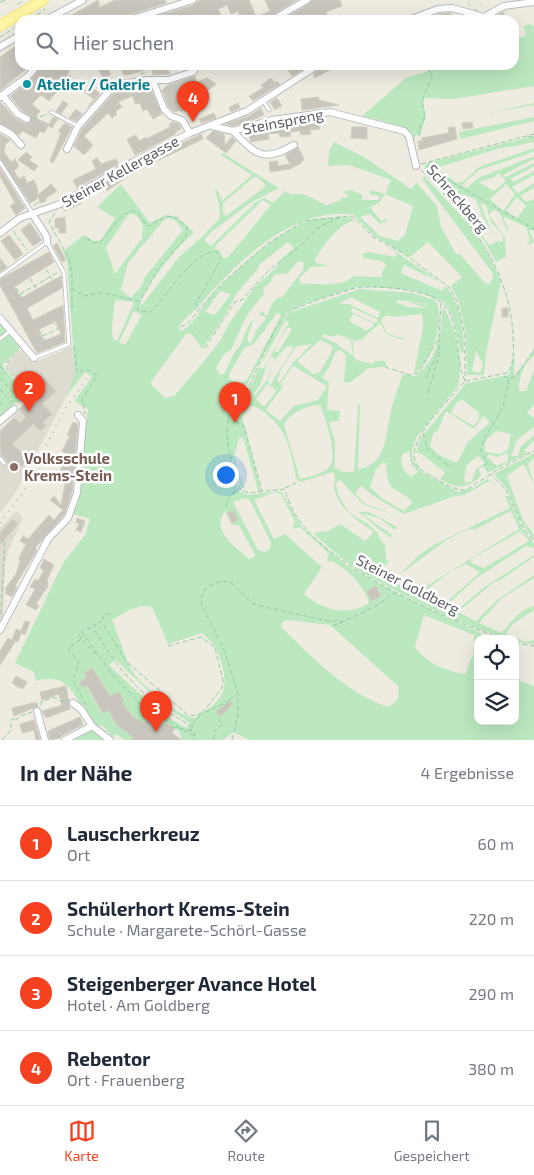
<!DOCTYPE html>
<html lang="de">
<meta charset="utf-8">
<style>
body{margin:0;font-family:"Exo 2",sans-serif;background:#f2f2f3;color:#1f2937}
.controls{position:absolute;right:15px;bottom:15px;display:grid;overflow:hidden;border-radius:10px;box-shadow:0 5px 20px #0002}
.controls button{width:45px;height:45px;display:grid;place-items:center;padding:0;border:0;border-bottom:1px solid #e0e1e3;background:#fff;color:#1f2937;font:25px sans-serif}
.you{position:absolute;left:225px;top:474px;width:18px;height:18px;margin:-12px;border:4px solid #fff;border-radius:50%;background:#1a73e8;box-shadow:0 0 0 8px #1a73e833}
.badge{display:grid;place-items:center;width:32px;height:32px;border-radius:50%;background:#f64120;color:#fff;font-size:16px;font-weight:700}
.pin{position:absolute;translate:-50% -41px;filter:drop-shadow(0 1px 2px #0008)}
.pin::after{content:'';position:absolute;top:26px;width:18px;height:15px;background:inherit;clip-path:polygon(0 0,100% 0,50% 100%)}
.list{margin:0;padding:0;list-style:none}
h2{display:flex;justify-content:space-between;align-items:center;height:65px;margin:0;padding:0 20px;font-size:21px}
h2 small{font-size:16px;font-weight:400;color:#747a83}
.list li{display:grid;grid-template-columns:32px 1fr auto;gap:15px;align-items:center;box-sizing:border-box;height:75px;padding:0 20px;border-top:1px solid #e0e1e3}
.list b{display:block;font-size:19px;white-space:nowrap}
.list p{margin:0;font-size:16px;white-space:nowrap;color:#747a83}
.list em{font-size:16px;font-style:normal;color:#747a83}
.icon{flex:none;width:28px;height:28px;fill:none;stroke:currentColor;stroke-width:2;stroke-linecap:round;stroke-linejoin:round}
.map{position:relative;flex:none;width:534px;height:740px;overflow:hidden}
.search{position:absolute;background:#fff;box-shadow:0 5px 20px #0002;left:15px;right:15px;top:15px;height:55px;display:flex;align-items:center;gap:12px;box-sizing:border-box;padding:0 18px;border-radius:15px;color:#747a83;font-size:19px}
.sheet{height:365px;background:#fff}
nav{display:flex;justify-content:space-around;align-items:center;box-sizing:border-box;height:70px;border-top:1px solid #e0e1e3;background:#fff;font-size:14px;color:#747a83}
nav a{display:grid;justify-items:center;gap:2px}
nav .on{color:#f64120}
.map>svg:first-child{display:block}
</style>
<div class="map">
<svg width="534" height="740" viewBox="0 0 534 740">
<rect width="100%" height="100%" fill="#eeece1"/>
<!-- education -->
<path fill="#dedcd0" d="M72,346L76,374L66,397L14,495L0,513V430L32,396L8,369V362L21,350L33,363Z
M16,511L23,518L8,551L5,564L3,620L0,626V528Z"/>
<!-- green -->
<path fill="#bce8bf" fill-rule="evenodd" d="M529,24L534,26V86L453,99L425,98L423,104L426,117L421,133L415,136V140C401,123 382,121 362,116L406,78L428,71L424,65H514V40L526,36L524,26Z
M534,103V105L487,113Z
M534,117V121L460,139L459,132Z
M534,136V142L497,149L436,168L457,183L464,181L479,167L534,148V151L528,154L479,170L462,185L467,188L478,178L534,156V159L503,175L506,177L534,163V166L511,179L514,182L534,171V175L512,187L518,193L534,183V188L520,196L526,202L534,199V231L529,230L534,242L526,246L530,240L526,227L505,217L503,218L509,230L507,231L499,212L493,210L489,215L505,237L506,257L496,262C479,227 452,200 425,172V166L427,163ZM499,173L506,181L494,191L478,182L493,178ZM439,177L458,190L459,203L437,180ZM506,184L515,194L503,211L490,199ZM461,194L475,199L482,214L471,220L461,205ZM517,197L526,206L517,218L506,211ZM480,203L486,205L491,222L503,235V242L498,241L489,245L472,221L482,215L493,236Z
M334,142L364,157L411,189L417,183L437,206L441,227L456,254H460L485,283L489,284L493,278L492,272L422,179L424,176L473,229L491,259L501,282L486,353L484,375H467L466,335L459,301L451,286L462,277L428,242L410,257L374,236L354,215C292,206 236,263 199,306C194,312 181,321 179,327L181,331C195,324 201,308 211,296C231,273 279,231 308,221C320,217 337,218 350,217L360,227L353,221C342,221 319,250 315,260L316,263L328,266L311,267L299,278L301,284C317,283 342,288 354,276L382,277V272L386,265L382,261L363,258L362,254L368,252L396,257L397,254L386,245L440,282L404,265L401,273L442,291L445,286C461,300 464,333 464,353H461L454,322L450,311L443,301L412,290L359,286L307,303L287,312L244,390L247,392C261,371 272,327 291,312L360,289L412,293L435,300C447,317 432,363 414,373L423,328L422,314L393,317L386,315L381,320L387,334L403,338L404,340L387,335L380,323L361,340L355,341L337,332L353,341L354,357L359,361L374,364V361H385L387,366L367,369L351,382H344L346,355L340,350L335,352L330,366L322,378L329,382L327,410L340,411L339,421L329,422L335,441V468L343,472H354L358,405H360L358,469C389,465 385,431 392,407C395,396 399,385 403,374L415,376C437,361 442,333 442,309L444,308C456,329 464,363 458,386L416,438L412,452L413,460L422,472L458,492L473,488L487,479L501,487L489,481L464,495L455,496L404,514L378,499L361,486L355,493L364,503L402,518L363,504L340,480L336,483L338,494L349,513L367,523L377,532L380,539L385,545L386,558L389,562L378,572L379,576L417,592L519,529L511,511L476,529H468L448,539L399,575L418,556L433,545L510,508L505,496L507,495L522,528L534,544V548L526,546L475,579L446,606L456,611L483,588L534,555V557L499,581L494,582L458,612L476,621L496,601L534,575V578L501,599L479,623L502,633C510,623 521,608 534,606V610L513,624L506,632L508,635L525,642L534,640V644L515,642V639C486,639 374,582 348,563C336,554 324,543 313,533L328,531L340,524L365,541L374,532C358,521 342,512 335,492C333,485 337,479 333,472L301,482L297,480C289,450 290,432 264,412C259,409 256,406 250,406L242,417L261,490L258,491L243,437L239,438L234,457L245,490L241,486L232,459L229,460L239,491L248,495L281,491L302,527L346,565L396,593L483,634L478,639L476,665L478,721H515V680H518L534,686V740H249L233,732L223,740H182L179,731L165,722L162,726L149,716L144,724L131,715L122,702L124,700L119,692L110,696L92,668L85,673L87,677L80,681V686H86L102,713L108,710L118,726L133,737L131,740H124L117,734L113,737C110,734 106,728 102,726C96,724 99,728 94,723C75,704 73,670 36,681L34,672L15,663L63,563L85,535L90,519L73,514L88,409L74,401L92,377L85,372L66,397L75,374L67,260L63,251L84,235L94,241L101,240L115,218L97,207L121,184L150,223L166,215L177,217L194,232C172,253 153,276 139,303L142,305L179,257L201,238L220,218L219,205L215,190L217,189L222,201L252,175L221,155L223,153L279,188L250,203L211,232L204,240L211,246L256,202L265,198L273,203L285,191L290,194H303L327,205L341,200L340,198L349,197L347,194L342,192L351,190L362,195V200H379V196L369,194L371,190L385,194L391,180L349,165L328,166L329,151ZM254,177H257L265,184V187L226,216L223,212V203ZM385,194L413,206L405,235L398,241L380,236L360,217L370,214L380,224L387,221L386,219L381,221L370,207L379,203ZM263,200L271,205C256,222 243,241 227,258H223L219,250L214,249L217,244ZM129,214L136,215L143,225L142,238L115,274L106,247ZM169,218L176,221L183,230L144,278L143,284L131,298L121,290L128,263L164,220ZM288,242L294,248L279,261L277,267L255,287L228,325L221,340L205,360L174,396L165,398L152,385L151,382L186,334H192L202,349C209,340 234,303 235,295L258,269L259,265ZM300,261L304,263L303,270L282,297C273,298 270,307 268,315H265L262,310L259,315L266,317L265,320L257,329L251,343H249L247,338L254,319L249,324L240,346L235,351L224,374L220,375L216,368L225,353L231,350L247,315L264,294L263,288L271,282L274,275L288,273L297,262ZM220,291L231,294L215,315L205,312ZM351,297L380,312L378,318L349,304H339ZM115,300L134,302L117,341L113,340L112,328ZM397,300L428,304V305L408,302L427,308L407,307L396,302ZM352,308L377,319L378,321L375,323L351,312ZM134,311L142,315L125,345L119,342ZM277,313L281,315L247,380L240,383L229,379V374L245,347L254,344ZM353,314L373,323V326L367,331L349,321ZM285,321L289,322L264,368L261,369L260,366ZM288,327L292,329L278,352H275L276,346ZM323,334L334,337L337,334L351,341L353,356L334,342L322,337ZM320,340L331,345L333,349L320,372L313,374L297,361ZM311,344L293,363L279,383L277,381L281,369L296,347ZM292,346L293,349L270,385L268,382L273,362L286,347ZM476,350L483,365L480,373L472,371ZM272,356L274,359L267,380L255,396L254,393L260,385L269,358ZM293,366L327,386L318,400L294,406L280,421L266,410L283,386L280,384ZM267,384L277,390L265,406H263L256,399ZM315,405L321,406C325,419 339,456 329,467C323,474 309,477 300,479L284,425C289,413 303,408 315,405ZM409,451L411,463L418,472L411,477C404,472 398,462 403,454ZM382,463H386C388,497 394,484 413,502L404,511L383,499L370,487L376,469ZM275,492L281,494L295,522L292,529L300,527L329,554L327,561C341,560 367,589 369,603C347,617 322,610 304,594L322,567L285,534L274,539L254,500ZM245,498L250,500L271,543L270,548L265,552L258,550L233,502ZM225,511L232,525H239L255,555L253,558L249,559C235,547 210,530 225,511ZM521,531L529,541L484,568L471,563V559ZM466,564L480,572L443,605L423,597L422,593L453,570ZM142,606L152,607L168,644L202,633C215,645 217,648 222,665C230,696 218,702 195,718C177,716 147,689 135,675C126,663 119,635 112,620L129,610ZM424,615L474,635L473,655L465,674C445,671 426,663 415,647ZM287,620L330,625L398,686C400,697 398,701 388,707C345,692 313,658 281,627L282,622ZM116,660L162,704L190,723L186,728L157,710L109,665Z
M0,324L20,348L3,364L4,368L26,393L0,418Z
M534,348V356C524,362 518,379 519,391H526L534,370V404L527,413L534,418V427L517,440L511,456H518L521,446L534,435V441L524,450L526,453L534,450L489,472L484,466L479,469L481,476C466,490 457,489 440,479L445,472L420,453H416L420,439L466,383L509,375L515,353L514,376L528,359ZM463,400L479,413V419L474,426L451,413L457,402ZM446,411L474,429L483,416L490,422L468,442L457,463L439,455L430,446L434,431L437,432ZM497,431L511,434L508,450L500,454L486,452C481,444 489,435 497,431ZM508,453V461L497,466L487,457L489,454L497,457ZM478,456L485,463L476,469L472,481L466,483L464,479L467,465Z
M534,453V458L528,464L534,486L525,466L522,465L507,476L523,520L534,535V540L519,518L507,489L494,474Z
M351,506L359,512H369L397,527L395,530L379,518L361,513L392,535L390,538Z
M89,729L92,730L103,740H70Z"/>
<!-- building -->
<path fill="#c9c6be" stroke="#d3cfbf" fill-rule="evenodd" d="M98,0L100,7L115,0H165L166,3L128,15L120,20H63Z
M200,0H249L256,17L270,11L265,0H297L270,16L267,20H241L238,11L231,14L227,5L218,9L223,20H159L158,16L194,5Z
M312,0H340L342,6L326,12L329,20H282L309,4Z
M503,12L506,17L494,20L493,18Z
M451,13L452,18L449,20H425L439,14Z
M20,43V65H31L0,91V57Z
M43,65H72L66,77L71,75L49,101L41,95L32,104L40,111L35,118L49,124L44,133L40,131L36,138L22,131L19,135L0,123V102L15,118L25,124L30,123L31,116L21,110L10,96L31,80Z
M105,65L111,74L104,79L98,69Z
M125,65H155V67L128,75H124L122,71Z
M293,65H299L302,70L292,76L287,69Z
M323,65H339L315,78L313,74Z
M167,67L170,74L153,75L152,70Z
M195,76L197,82L207,78L216,84L198,98L195,83L179,91L184,101L177,104L181,110L174,112L168,106L162,90L168,85Z
M271,78L275,83L277,81L280,84L253,101L249,96L263,88L261,85Z
M89,85L100,94L88,107L94,99L84,92Z
M149,85L162,114L153,119L147,109L143,111L140,103L135,104L133,96L127,98L118,102L122,107L115,112L117,114L112,118L108,113L84,136L93,145L84,155L74,146L82,129L115,92Z
M318,97L319,100L339,105L302,110L301,99Z
M277,98L282,106L275,110L270,102Z
M63,101L68,104L61,114L56,111Z
M238,103L240,108L231,112L229,107Z
M261,108L264,115L253,120L233,126L226,124L249,116Z
M76,109L82,114L76,121L69,118Z
M214,113L216,118L201,123L199,119Z
M53,117L58,119L52,128L48,126Z
M318,119L320,129L310,130L311,134L301,135L300,131L290,132L291,136L280,137L279,133L268,134L269,139L251,142L248,132L273,125Z
M173,122L179,124L181,129L175,132L176,134L135,155L127,139L136,135L139,141L146,137V139L170,127L169,124Z
M472,122L473,128L463,129L462,123Z
M65,123L72,127L53,163L50,161L61,133L58,131Z
M352,127H367V139L351,138Z
M455,127L457,139L419,150L418,141H422V138L449,133L448,128Z
M213,131L224,134L225,145L232,137L236,141L226,153L206,138Z
M0,134L10,140L5,145L4,152L11,162L15,159L19,166L14,171L19,179L24,176L27,183L34,180L38,190L37,199L30,203L0,159Z
M201,134L203,139L134,172L107,191L105,187L94,194L92,191L135,166Z
M298,147L304,159L301,163L290,169L270,172L269,162L278,161V166L290,164L285,155Z
M26,152L32,157L29,160L38,166L34,171L18,160Z
M97,158L101,164L116,159L119,164L77,188L73,180L96,169L92,161Z
M0,168L25,208L16,215L10,206L15,203L0,176Z
M51,184L57,191L46,198V201L40,203L38,195Z
M80,198L82,203L65,211L63,208Z
M65,217L66,233H59V228H55V219Z
M30,223L42,240L33,246L21,230Z
M9,235L23,254L15,260L1,241Z
M57,243L66,260L62,262L53,246Z
M49,252L54,262L14,287L21,298L61,276L62,288L27,308L33,320L63,305L65,342L37,353L0,285V279ZM56,321L61,334L43,341L38,330Z
M0,258L7,267L0,272Z
M502,308H508V317H502Z
M41,375L56,391L42,404L52,414L43,422L46,426L41,431L33,424L12,444L29,459L15,472L1,454L0,432L14,418L20,423L26,417L19,409L27,402L32,407L41,399L29,386Z
M73,422L78,424L72,492L64,515L35,548L37,550L15,586L17,587L12,597L5,593L7,590L5,589L16,574L20,562L19,558L26,544L20,541L23,536L28,539L49,515L54,520L63,510L50,500L54,496L61,505L67,474L60,470L69,455L62,451L70,436L67,435Z
M233,511L238,520L232,523L227,513Z
M77,518L85,521L81,532L76,530L79,524L76,523Z
M13,519L18,524L0,545V533Z
M44,559L54,565L47,580L48,586L36,604L39,606L36,610L26,605L35,589L30,587L35,579L38,581L44,570L40,568Z
M376,586L381,596L371,601L367,591Z
M25,621L30,622L25,635L21,633L18,642L12,640L16,629L21,631Z
M8,638L15,642L0,665V651Z
M92,668L110,696L119,692L124,701L122,702L131,715L144,724L149,716L163,725L165,722L175,729L172,733L182,740H131L133,737L118,726L108,710L103,713L87,686H80V682L87,677L84,673Z
M16,676L27,682L23,689L20,687L19,688L12,683Z
M66,686L70,709L46,718L42,711L62,705L59,694L42,700L40,692Z
M230,701L233,704L220,717L216,712Z
M33,703H37L38,706L14,716L12,708Z
M80,717L83,725L61,736L60,738L50,740L48,731Z
M34,720L40,740H36L34,730L22,733L20,724Z"/>
<g fill="none" stroke-linecap="round" stroke-linejoin="round">
<defs>
<path id="lane" d="M264,102L269,110
M51,112L78,126
M0,162L33,214
M0,276L47,242L64,273L69,344L34,358
M0,339L10,331
M0,458L4,463"/>
<path id="street" d="M46,20L83,0
M129,20L193,0
M272,20L307,0
M409,20L438,9L452,8L484,17L504,6L534,2
M0,47L20,35
M153,81L164,109L171,116L182,120L190,133
M2,95L18,114L27,119
M0,97L27,77L38,65
M212,126L233,131L272,120L330,112L404,131L409,136L416,166
M0,128L11,134L21,145
M233,131C257,156 263,162 294,145
M67,149L78,126L112,88L122,84L147,80H168L193,72L197,65
M33,215L47,237V242
M0,233L20,218L60,204L133,162L190,133L247,111L318,65
M0,318L34,358
M0,421L14,409
M0,630L48,539L68,518L77,493L83,421L78,415
M73,703L81,709L92,726L110,740
M37,711L45,740
M65,740L92,726"/>
<path id="primary" d="M0,26L43,0"/>
</defs>
<!-- lane casing -->
<use href="#lane" stroke="#b9bbc2" stroke-width="4.5"/>
<!-- street casing -->
<use href="#street" stroke="#b9bbc2" stroke-width="8"/>
<!-- primary casing -->
<use href="#primary" stroke="#fbd84d" stroke-width="11"/>
<!-- path -->
<path stroke="#94c9a7" stroke-width="1" stroke-dasharray="5 2.5" stroke-linecap="butt" d="M0,2L6,0
M17,5L23,0
M471,6L468,3L471,0
M188,14L190,20
M37,15L45,9
M28,20L36,15L39,20
M452,20L456,16
M0,37L20,24
M148,69L155,67L154,65
M140,74L148,72
M181,112L193,86L192,79
M33,119L48,114
M419,136L420,127L425,117L422,100L432,77L429,70L430,65
M528,136L534,138
M421,164L534,134
M421,170C467,216 508,265 513,333C513,346 516,362 507,373L465,381C451,398 408,438 415,460C417,468 424,472 431,476C442,482 452,490 466,490L497,470L534,451
M425,173V167L534,229
M34,205L40,201
M455,206L473,219
M55,213L49,222L69,259L72,272V312
M13,231L27,250
M86,238L95,243L101,242C106,235 127,205 136,212C140,214 143,221 146,225L150,226L166,216L177,218L187,227L186,237L159,268L137,307L139,311L150,312C165,300 195,248 217,252L221,259L196,303L197,310
M46,269L53,280
M30,278L36,288
M16,288L21,297
M73,288L78,294L80,292L86,296L95,293H105L138,301
M20,294L57,273
M181,327L189,322L221,284L267,244L304,221L350,216L355,218L373,237L403,253L450,288L457,301L465,335V380
M39,330L44,340
M42,336L58,329L55,323
M74,346L77,373L86,369L97,375L82,400L85,414
M205,348L235,302L242,300L266,273L304,243L316,229L342,216
M0,366L5,372L0,376
M385,367L411,375L419,372L439,338L441,303
M504,376L509,379L516,376L534,350
M0,378L17,397L10,404
M426,379L438,350
M509,379C507,388 506,397 503,406C498,419 480,441 481,452L487,462L484,467L506,490L523,527L534,542
M465,381C454,357 462,327 444,305C432,289 379,286 360,287C353,288 294,307 289,312C273,324 258,370 248,388C242,399 230,408 228,420C224,439 233,472 241,490L249,493L284,489C288,499 292,511 299,520C335,571 443,617 502,639
M0,389L11,401
M428,393L439,356V339
M0,402L5,408
M17,403L28,393L7,369V362L19,350
M237,406L235,421L244,426L262,491
M423,433L428,450L452,468
M285,488L298,482
M226,507L228,498L239,488
M1,614L5,539
M102,620L105,614H113
M347,620L378,605L395,592
M332,626L343,622
M82,632L112,674L143,707L194,736
M81,639L79,634L84,629L92,628
M515,643L534,646
M168,646L201,637L215,648L223,681L222,688L194,723L191,731
M41,705V702L53,697L61,701L69,700
M86,705L73,680L79,662L68,649L81,639L97,655
M225,707L228,701L238,694
M172,727L192,731L195,733L193,740
M193,727C145,700 123,677 95,631L94,625L101,621L127,662L188,715C201,717 216,707 228,701
M2,740L11,730V720L16,718V720L20,716L32,712
M214,740V731L223,724L218,718
M232,740L238,715V693L223,647L202,606L201,598L205,589L214,583L224,581L232,583L252,603L265,607L328,621H345"/>
<!-- lane -->
<use href="#lane" stroke="#fff" stroke-width="3"/>
<!-- street -->
<use href="#street" stroke="#fff" stroke-width="6"/>
<!-- primary -->
<use href="#primary" stroke="#fff7a5" stroke-width="10"/>
<!-- rail -->
<path stroke="#b5b6b7" stroke-width="2" stroke-dasharray="1 6" stroke-linecap="butt" d="M475,10L485,0
M0,523L21,495L63,412L89,375"/>
</g>
<!-- markers -->
<circle fill="#0f9aa8" stroke="#fff" stroke-width="2" cx="27" cy="84" r="5"/>
<circle fill="#8d6e63" stroke="#fff" stroke-width="2" cx="14" cy="467" r="5"/>
<g text-anchor="middle" dominant-baseline="central" stroke-width="5" stroke-linejoin="round" paint-order="stroke">
<!-- culture labels -->
<g font-size="15" font-weight="bold" fill="#0d838f" stroke="#fff" text-anchor="start">
<text x="37" y="84">Atelier / Galerie</text>
</g>
<!-- street labels -->
<g font-size="15" fill="#5a5d64" stroke="#fff">
<text transform="translate(283 121) rotate(-11)">Steinspreng</text>
<text transform="translate(120 171) rotate(-29)">Steiner Kellergasse</text>
<text transform="translate(458 198) rotate(49)">Schreckberg</text>
<text transform="translate(408 584) rotate(27)">Steiner Goldberg</text>
</g>
<!-- education labels -->
<g font-size="15" font-weight="bold" fill="#785e54" stroke="#fff" text-anchor="start">
<text x="24" y="458">Volksschule<tspan x="24" dy="17">Krems-Stein</tspan></text>
</g>
</g>
</svg>
<div class="controls">
<button><svg class="icon" aria-label="locate" viewBox="0 0 24 24"><circle cx="12" cy="12" r="6"/><path d="M12 2v4M12 18v4M2 12h4M18 12h4"/></svg></button>
<button><svg class="icon" aria-label="layers" viewBox="0 0 24 24"><path d="M12 4l9 5-9 5-9-5zM3 14l9 5 9-5"/></svg></button>
</div>
<div class="you"></div>
<div class="pin badge" style="left:235px;top:423px">1</div>
<div class="pin badge" style="left:29px;top:412px">2</div>
<div class="pin badge" style="left:156px;top:732px">3</div>
<div class="pin badge" style="left:193px;top:122px">4</div>
<div class="search"><svg class="icon" aria-label="search" viewBox="0 0 24 24"><circle cx="10" cy="10" r="6"/><path d="M15 15l6 6"/></svg>Hier suchen</div>
</div>
<section class="sheet">
<h2>In der Nähe<small>4 Ergebnisse</small></h2>
<ul class="list">
<li><span class="badge">1</span><div><b>Lauscherkreuz</b><p>Ort</p></div><em>60 m</em></li>
<li><span class="badge">2</span><div><b>Schülerhort Krems-Stein</b><p>Schule · Margarete-Schörl-Gasse</p></div><em>220 m</em></li>
<li><span class="badge">3</span><div><b>Steigenberger Avance Hotel</b><p>Hotel · Am Goldberg</p></div><em>290 m</em></li>
<li><span class="badge">4</span><div><b>Rebentor</b><p>Ort · Frauenberg</p></div><em>380 m</em></li>
</ul>
</section>
<nav>
<a class="on"><svg class="icon" aria-label="map" viewBox="0 0 24 24"><path d="M3 6l6-2 6 2 6-2v14l-6 2-6-2-6 2zM9 4v14M15 6v14"/></svg>Karte</a>
<a><svg class="icon" aria-label="directions" viewBox="0 0 24 24"><path d="M12 3l9 9-9 9-9-9zM9 14v-3h6M13 9l2 2-2 2"/></svg>Route</a>
<a><svg class="icon" aria-label="saved" viewBox="0 0 24 24"><path d="M7 4h10v16l-5-4-5 4z"/></svg>Gespeichert</a>
</nav>
